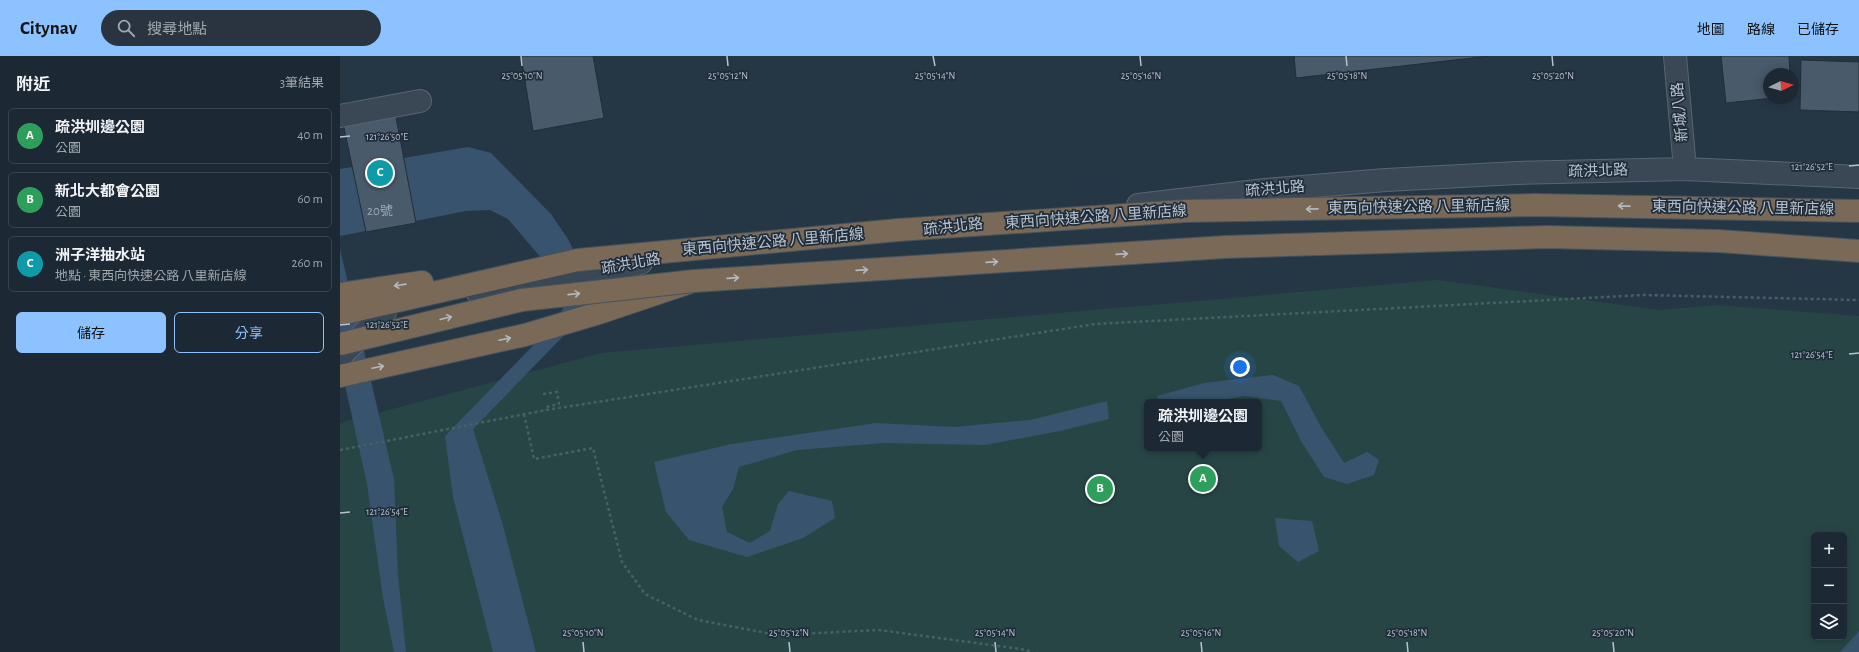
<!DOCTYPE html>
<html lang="zh-TW">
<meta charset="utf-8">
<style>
body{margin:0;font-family:"Alegreya Sans","Noto Sans TC",sans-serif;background:#293440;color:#f1f3f6}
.controls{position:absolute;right:12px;bottom:12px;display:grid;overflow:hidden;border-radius:6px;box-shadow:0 2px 10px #0003}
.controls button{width:36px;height:36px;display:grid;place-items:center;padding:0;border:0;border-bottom:1px solid #3a444f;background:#1c2834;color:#f1f3f6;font:20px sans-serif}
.compass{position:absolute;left:1423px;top:12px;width:36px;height:36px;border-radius:50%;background:#1c2834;box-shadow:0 2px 10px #0003;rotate:84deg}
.you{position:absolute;left:900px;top:311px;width:14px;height:14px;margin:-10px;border:3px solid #fff;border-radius:50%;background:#1a73e8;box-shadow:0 0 0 6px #1a73e833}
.badge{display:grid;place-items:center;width:26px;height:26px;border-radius:50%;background:#8cc2ff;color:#fff;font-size:13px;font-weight:700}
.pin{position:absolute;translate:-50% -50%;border:2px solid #fff;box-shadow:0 1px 4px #0006}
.popup{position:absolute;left:804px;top:343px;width:118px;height:52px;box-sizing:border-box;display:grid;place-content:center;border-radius:6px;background:#1c2834;filter:drop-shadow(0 1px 3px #0005);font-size:13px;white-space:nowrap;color:#a0a6ac}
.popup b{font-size:15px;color:#f1f3f6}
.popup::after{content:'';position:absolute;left:50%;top:100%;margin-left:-8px;border:8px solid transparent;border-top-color:#1c2834}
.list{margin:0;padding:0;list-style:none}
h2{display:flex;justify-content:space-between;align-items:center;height:52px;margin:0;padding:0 16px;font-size:17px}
h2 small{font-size:13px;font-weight:400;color:#a0a6ac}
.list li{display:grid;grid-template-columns:26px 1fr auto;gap:12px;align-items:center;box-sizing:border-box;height:56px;margin:0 8px 8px;padding:0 8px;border:1px solid #3a444f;border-radius:6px}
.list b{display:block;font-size:15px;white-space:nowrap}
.list p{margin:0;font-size:13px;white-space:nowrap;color:#a0a6ac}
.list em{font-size:13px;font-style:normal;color:#a0a6ac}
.actions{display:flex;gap:8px;padding:12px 16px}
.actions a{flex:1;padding:9px 0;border:1px solid #8cc2ff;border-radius:6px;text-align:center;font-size:14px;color:#8cc2ff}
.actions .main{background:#8cc2ff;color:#111}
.icon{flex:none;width:22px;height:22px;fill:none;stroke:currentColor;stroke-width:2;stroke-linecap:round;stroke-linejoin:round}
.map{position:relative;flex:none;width:1519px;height:596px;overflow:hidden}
header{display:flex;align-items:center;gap:24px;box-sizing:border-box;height:56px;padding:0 20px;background:#8cc2ff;color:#111}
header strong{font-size:19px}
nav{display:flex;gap:22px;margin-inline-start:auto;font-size:14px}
.search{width:280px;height:36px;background:#293440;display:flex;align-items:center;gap:10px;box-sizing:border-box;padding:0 14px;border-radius:22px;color:#a0a6ac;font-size:15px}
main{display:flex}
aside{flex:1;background:#1c2834}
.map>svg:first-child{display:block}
</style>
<header>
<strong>Citynav</strong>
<div class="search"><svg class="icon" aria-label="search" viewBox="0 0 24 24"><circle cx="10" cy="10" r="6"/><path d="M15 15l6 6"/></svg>搜尋地點</div>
<nav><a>地圖</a><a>路線</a><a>已儲存</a></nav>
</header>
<main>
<aside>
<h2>附近<small>3筆結果</small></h2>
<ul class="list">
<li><span class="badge" style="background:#2e9e5b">A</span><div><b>疏洪圳邊公園</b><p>公園</p></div><em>40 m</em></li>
<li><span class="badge" style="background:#2e9e5b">B</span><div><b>新北大都會公園</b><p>公園</p></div><em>60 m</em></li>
<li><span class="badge" style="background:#0f9aa8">C</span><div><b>洲子洋抽水站</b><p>地點 · 東西向快速公路 八里新店線</p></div><em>260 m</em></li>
</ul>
<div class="actions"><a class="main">儲存</a><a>分享</a></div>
</aside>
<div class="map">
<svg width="1519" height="596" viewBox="0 0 1519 596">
<rect width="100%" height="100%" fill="#253645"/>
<!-- green -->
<path fill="#284546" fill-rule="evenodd" d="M1097,224L1319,254L1376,249L1519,260V596H0V367L261,297ZM807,346H919V392H807ZM1474,479H1504V581H1474Z"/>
<!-- water -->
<path fill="#38536d" d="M128,91L151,97L211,158L228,183L236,199L247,245L243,257L236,267L133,373L162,466L196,596H153L113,441L105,380L217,265L226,246L213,216L168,163L150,154L126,155L0,180V113Z
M0,193L54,423L58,519L66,596H54L43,542L27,428L0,307Z
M933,319L959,330L981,371L1004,407L1027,396L1039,404L1034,419L1007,428L984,421L961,385L941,345L904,340L872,346H819L817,340L864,327Z
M767,345L769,363L720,375L645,389L544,387L457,394L399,411L393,433L382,451L387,476L410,487L430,475L438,448L449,435L492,445L495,462L463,482L407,501L349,484L326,456L314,406L392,388L536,367L614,371L690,364Z
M935,462L972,465L979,495L958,506L939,490Z
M1519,575V596H1500Z"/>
<!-- building -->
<path fill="#495a6b" stroke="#212e3c" d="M181,0H253L264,62L193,75Z
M954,0H1150L956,22Z
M1381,0H1449L1450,18H1429V42H1433L1386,47Z
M1461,4L1519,6V56L1460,54Z
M55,56L76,167L26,176L3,67Z"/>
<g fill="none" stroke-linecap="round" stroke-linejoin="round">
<defs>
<path id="minor" d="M1335,0L1345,113
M0,60L80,45
M798,149L925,134L1046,124L1177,117L1345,113L1519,121
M138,237L301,207
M0,301L45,256"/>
<path id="highway" d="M0,238L82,226
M0,258L238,204
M0,320L185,279L259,257L354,225L885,191L1206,181L1378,185L1519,195"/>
</defs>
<!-- minor casing -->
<use href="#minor" stroke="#596572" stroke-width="24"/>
<!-- highway casing -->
<use href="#highway" stroke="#45525f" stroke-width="24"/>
<!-- path -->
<path stroke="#466162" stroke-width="2.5" stroke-dasharray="3 3" stroke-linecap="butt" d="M203,338L217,336L219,348L206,351V354
M184,358L194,403L253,392L282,506L305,538L358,564L437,579L539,574L681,593L693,596
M0,394L206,354L755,268L1303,239L1519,244"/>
<!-- minor -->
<use href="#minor" stroke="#3a4754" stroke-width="22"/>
<!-- highway -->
<use href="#highway" stroke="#7b6957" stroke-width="22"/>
<defs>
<path id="highway-bridge" d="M238,204L558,174L845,155L1195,149L1519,155
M0,288L182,244L354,225"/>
</defs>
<!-- highway-bridge casing -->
<use href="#highway-bridge" stroke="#45525f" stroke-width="24" stroke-linecap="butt"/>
<!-- highway-bridge -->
<use href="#highway-bridge" stroke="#7b6957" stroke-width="22"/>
</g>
<!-- one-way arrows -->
<defs><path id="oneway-shaft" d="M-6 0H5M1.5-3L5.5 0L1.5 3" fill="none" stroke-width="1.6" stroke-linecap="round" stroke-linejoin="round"/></defs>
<g stroke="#b2b9c2">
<use href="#oneway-shaft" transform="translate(1284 150) rotate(-179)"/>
<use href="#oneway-shaft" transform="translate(972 153) rotate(179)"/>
<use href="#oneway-shaft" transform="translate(782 198) rotate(-4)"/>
<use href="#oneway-shaft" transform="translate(652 206) rotate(-4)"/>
<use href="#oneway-shaft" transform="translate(522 214) rotate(-4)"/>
<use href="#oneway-shaft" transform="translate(393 222) rotate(-4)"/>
<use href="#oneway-shaft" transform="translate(60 229) rotate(172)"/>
<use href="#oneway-shaft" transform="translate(234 238) rotate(-6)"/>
<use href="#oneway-shaft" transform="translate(106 262) rotate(-14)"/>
<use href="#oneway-shaft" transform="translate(165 283) rotate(-12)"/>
<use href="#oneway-shaft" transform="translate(38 311) rotate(-12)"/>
</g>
<!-- ticks -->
<path fill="none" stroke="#b8c2ce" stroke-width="1.5" d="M181,0L182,10M387,0L388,10M593,0L595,10M800,0L801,10M1006,0L1007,10M1212,0L1213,10M0,81L10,80M1509,110L1519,109M0,269L10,268M1509,298L1519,297M0,457L10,456M243,586L244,596M449,586L450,596M655,586L656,596M861,586L862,596M1067,586L1068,596M1273,586L1274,596"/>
<g text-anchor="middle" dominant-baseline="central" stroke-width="3.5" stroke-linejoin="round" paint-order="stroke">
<!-- number labels -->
<g font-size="13" fill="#9ca8b5">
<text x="40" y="155">20號</text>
</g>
<!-- street labels -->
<g font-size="15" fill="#b8c2ce" stroke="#1f2c3a">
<text transform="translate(1340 56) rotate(-95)">新城八路</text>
<text transform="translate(1258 115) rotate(-2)">疏洪北路</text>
<text transform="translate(935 133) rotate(-5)">疏洪北路</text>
<text transform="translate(1079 151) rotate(-1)">東西向快速公路 八里新店線</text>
<text transform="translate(1403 152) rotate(1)">東西向快速公路 八里新店線</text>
<text transform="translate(756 161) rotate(-4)">東西向快速公路 八里新店線</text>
<text transform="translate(613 171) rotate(-7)">疏洪北路</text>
<text transform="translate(433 186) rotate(-5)">東西向快速公路 八里新店線</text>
<text transform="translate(291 208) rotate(-10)">疏洪北路</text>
</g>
</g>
<g font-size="10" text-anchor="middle" fill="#b8c2ce" stroke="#1f2c3a" stroke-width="3.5" stroke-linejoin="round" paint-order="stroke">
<text x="182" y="23">25°05'10"N</text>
<text x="388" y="23">25°05'12"N</text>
<text x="595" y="23">25°05'14"N</text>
<text x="801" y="23">25°05'16"N</text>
<text x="1007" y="23">25°05'18"N</text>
<text x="1213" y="23">25°05'20"N</text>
<text x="47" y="84">121°26'50"E</text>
<text x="1472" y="114">121°26'52"E</text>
<text x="47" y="272">121°26'52"E</text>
<text x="1472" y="302">121°26'54"E</text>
<text x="47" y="459">121°26'54"E</text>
<text x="243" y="580">25°05'10"N</text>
<text x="449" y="580">25°05'12"N</text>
<text x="655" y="580">25°05'14"N</text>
<text x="861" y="580">25°05'16"N</text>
<text x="1067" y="580">25°05'18"N</text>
<text x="1273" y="580">25°05'20"N</text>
</g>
</svg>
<div class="controls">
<button>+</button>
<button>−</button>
<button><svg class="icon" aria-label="layers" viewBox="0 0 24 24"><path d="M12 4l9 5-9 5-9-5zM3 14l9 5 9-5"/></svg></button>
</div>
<svg class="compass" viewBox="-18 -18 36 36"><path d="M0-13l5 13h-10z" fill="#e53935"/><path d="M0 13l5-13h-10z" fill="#a0a6ac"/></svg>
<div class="you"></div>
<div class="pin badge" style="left:863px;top:423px;background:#2e9e5b">A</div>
<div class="popup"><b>疏洪圳邊公園</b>公園</div>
<div class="pin badge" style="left:760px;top:433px;background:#2e9e5b">B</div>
<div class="pin badge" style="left:40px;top:117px;background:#0f9aa8">C</div>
</div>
</main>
